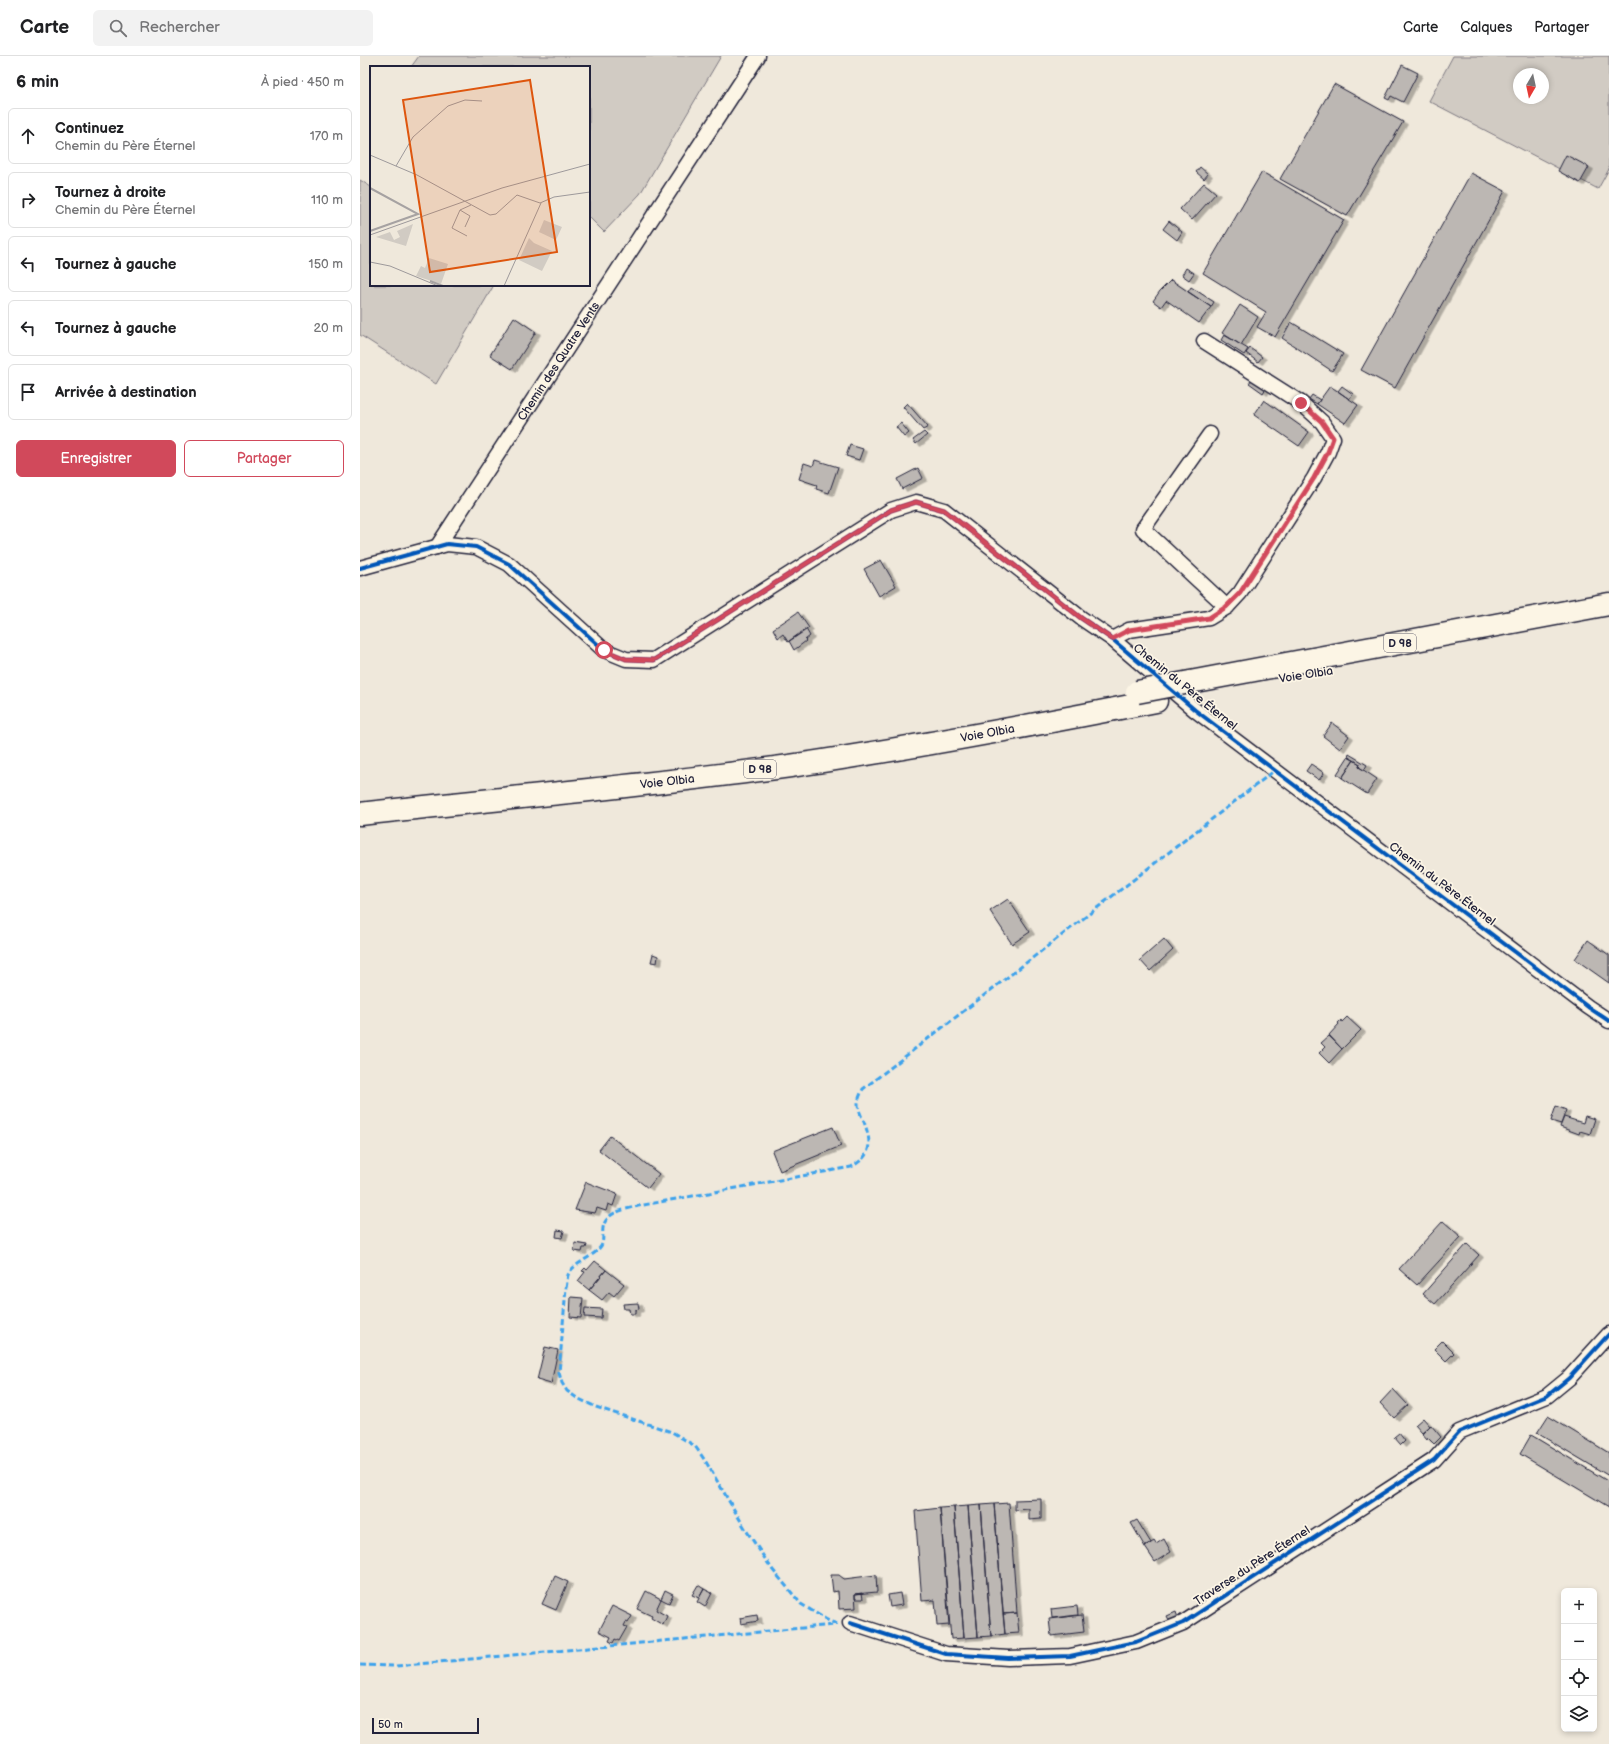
<!DOCTYPE html>
<html lang="fr">
<meta charset="utf-8">
<style>
body{margin:0;font-family:"Balsamiq Sans",sans-serif;background:#f2f2f2;color:#202124}
.controls{position:absolute;right:12px;bottom:12px;display:grid;overflow:hidden;border-radius:6px;box-shadow:0 2px 6px #0003}
.controls button{width:36px;height:36px;display:grid;place-items:center;padding:0;border:0;border-bottom:1px solid #e0e0e0;background:#fff;color:#202124;font:20px sans-serif}
.compass{position:absolute;left:1153px;top:12px;width:36px;height:36px;border-radius:50%;background:#fff;box-shadow:0 2px 6px #0003;rotate:189deg}
.scale{position:absolute;left:12px;bottom:10px;width:107px;box-sizing:border-box;padding-left:4px;border:2px solid #22223b;border-top:0;font-size:11px;line-height:14px;white-space:nowrap;color:#22223b;-webkit-text-stroke:3px #fcf5e5;paint-order:stroke}
.stop{position:absolute;width:12px;height:12px;margin:-9px;border:3px solid #d1495b;border-radius:50%;background:#fff}
.stop.end{background:#d1495b;border-color:#fff;box-shadow:0 1px 4px #0008}
.list{margin:0;padding:0;list-style:none}
h2{display:flex;justify-content:space-between;align-items:center;height:52px;margin:0;padding:0 16px;font-size:17px}
h2 small{font-size:13px;font-weight:400;color:#757577}
.list li{display:grid;grid-template-columns:26px 1fr auto;gap:12px;align-items:center;box-sizing:border-box;height:56px;margin:0 8px 8px;padding:0 8px;border:1px solid #e0e0e0;border-radius:6px}
.list b{display:block;font-size:15px;white-space:nowrap}
.list p{margin:0;font-size:13px;white-space:nowrap;color:#757577}
.list em{font-size:13px;font-style:normal;color:#757577}
.actions{display:flex;gap:8px;padding:12px 16px}
.actions a{flex:1;padding:9px 0;border:1px solid #d1495b;border-radius:6px;text-align:center;font-size:14px;color:#d1495b}
.actions .main{background:#d1495b;color:#fff}
.icon{flex:none;width:22px;height:22px;fill:none;stroke:currentColor;stroke-width:2;stroke-linecap:round;stroke-linejoin:round}
.map{position:relative;flex:none;width:1249px;height:1688px;overflow:hidden}
header{display:flex;align-items:center;gap:24px;box-sizing:border-box;height:56px;padding:0 20px;background:#fff;border-bottom:1px solid #e0e0e0}
header strong{font-size:19px}
nav{display:flex;gap:22px;margin-inline-start:auto;font-size:14px}
.search{width:280px;height:36px;background:#f2f2f2;display:flex;align-items:center;gap:10px;box-sizing:border-box;padding:0 14px;border-radius:6px;color:#757577;font-size:15px}
main{display:flex}
aside{flex:1;background:#fff}
.map>svg:first-child{display:block}
</style>
<header>
<strong>Carte</strong>
<div class="search"><svg class="icon" aria-label="search" viewBox="0 0 24 24"><circle cx="10" cy="10" r="6"/><path d="M15 15l6 6"/></svg>Rechercher</div>
<nav><a>Carte</a><a>Calques</a><a>Partager</a></nav>
</header>
<main>
<aside>
<h2>6 min<small>À pied · 450 m</small></h2>
<ul class="list">
<li><svg class="icon" aria-label="ahead" viewBox="0 0 24 24"><path d="M12 20V5M6 11l6-6 6 6"/></svg><div><b>Continuez</b><p>Chemin du Père Éternel</p></div><em>170 m</em></li>
<li><svg class="icon" aria-label="right" viewBox="0 0 24 24"><path d="M7 20v-9h11M14 6l5 5-5 5"/></svg><div><b>Tournez à droite</b><p>Chemin du Père Éternel</p></div><em>110 m</em></li>
<li><svg class="icon" aria-label="left" viewBox="0 0 24 24"><path d="M17 20v-9H6M10 6l-5 5 5 5"/></svg><div><b>Tournez à gauche</b></div><em>150 m</em></li>
<li><svg class="icon" aria-label="left" viewBox="0 0 24 24"><path d="M17 20v-9H6M10 6l-5 5 5 5"/></svg><div><b>Tournez à gauche</b></div><em>20 m</em></li>
<li><svg class="icon" aria-label="arrive" viewBox="0 0 24 24"><path d="M6 21V4h12l-3 4 3 4H6"/></svg><div><b>Arrivée à destination</b></div></li>
</ul>
<div class="actions"><a class="main">Enregistrer</a><a>Partager</a></div>
</aside>
<div class="map">
<svg width="1249" height="1688" viewBox="0 0 1249 1688">
<defs>
<filter id="shadow"><feDropShadow dx="4.5" dy="2.5" stdDeviation="0" flood-color="#0004"/></filter>
</defs>
<rect width="100%" height="100%" fill="#efe8db"/>
<filter id="ink" filterUnits="userSpaceOnUse"><feTurbulence type="fractalNoise" baseFrequency=".025" numOctaves="2"/><feDisplacementMap in="SourceGraphic" scale="8" xChannelSelector="R" yChannelSelector="G"/><feConvolveMatrix kernelMatrix="1 2 1 2 8 2 1 2 1" color-interpolation-filters="sRGB"/></filter>
<g filter="url(#ink)">
<!-- green -->
<path fill="#d1cbc3" stroke="#7a767f" fill-rule="evenodd" d="M59,0H361L280,138L244,176L229,161V11H51Z
M1093,0H1249V113L1238,133L1069,45ZM1159,18H1183V42H1159Z
M0,124L11,131V229H134L76,328L0,279Z"/>
<!-- building -->
<path fill="#bcb7b3" stroke="#22223b" filter="url(#shadow)" d="M1042,9L1058,17L1043,46L1031,40L1029,44L1025,42Z
M974,28L1043,66L987,160L920,123Z
M1206,99L1229,111L1220,127L1198,115Z
M840,111L848,118L844,123L836,116Z
M902,116L984,164L915,281L897,271L906,256L843,217Z
M1111,117L1145,135L1035,332L1001,314Z
M844,127L856,137L832,164L820,153Z
M809,165L822,176L817,184L803,173Z
M826,212L834,217L829,224L822,219Z
M811,224L851,251L839,267L806,244L801,251L793,245L800,235Z
M831,231L854,246L851,251L828,236Z
M880,249L898,261L881,289L862,277Z
M154,261L176,276L152,313L130,299Z
M931,266L983,298L972,315L922,282Z
M864,279L888,293L884,299L861,284Z
M890,292L902,301L898,306L886,297Z
M892,323L906,332L903,337L889,327Z
M970,330L998,349L985,367L957,348Z
M982,330L993,338L989,343L978,335Z
M952,339L960,344L957,348L949,343Z
M904,344L949,376L939,390L894,359Z
M547,347L568,371L563,374L543,351Z
M541,367L549,377L544,381L536,371Z
M564,376L567,379L556,388L553,384Z
M490,389L503,393L499,404L486,400Z
M455,404L478,411L469,437L456,433L457,429L439,423L444,407L453,410Z
M558,412L563,422L542,433L537,423Z
M521,504L536,530L519,540L504,513Z
M438,556L449,572L428,586L423,578L418,582L413,573Z
M446,573L450,580L445,584L446,585L434,594L429,585Z
M972,667L989,680L980,693L963,680Z
M989,698L1007,709L1004,714L999,711L1000,708L988,701Z
M988,701L994,704L982,722L977,718Z
M994,704L1000,708L999,711L1017,723L1007,738L982,722Z
M951,708L964,717L959,724L946,715Z
M648,843L670,876L652,888L630,855Z
M804,883L813,894L790,915L780,904Z
M1228,884L1249,899V927L1215,903Z
M293,898L298,900L297,907L291,906Z
M987,961L1001,974L982,993L969,979L979,968L978,967L981,964L982,966Z
M969,980L982,993L969,1007L959,997L965,991L961,987Z
M1196,1050L1206,1054L1201,1068L1191,1065Z
M1225,1060L1235,1063L1230,1078L1220,1075L1219,1078L1200,1071L1204,1061L1223,1067Z
M473,1071L481,1090L420,1115L412,1095Z
M250,1080L299,1118L288,1132L239,1094Z
M226,1126L257,1138L253,1150L248,1148L246,1155L237,1152L235,1157L215,1154Z
M1083,1165L1101,1181L1057,1229L1039,1213Z
M197,1174L204,1175L202,1182L196,1181Z
M215,1187L227,1189L226,1192H223L222,1196L214,1195Z
M1107,1188L1119,1199L1075,1248L1063,1238Z
M235,1205L246,1214L229,1234L218,1225L225,1216L222,1215L225,1212L227,1214Z
M246,1214L264,1228L254,1240L249,1236L242,1244L229,1234Z
M211,1241L223,1242L221,1262L210,1261Z
M278,1247L279,1253L275,1254V1258H270L269,1253H264L263,1248Z
M225,1252L242,1253L241,1262L224,1261Z
M1082,1285L1094,1297L1086,1305L1074,1293Z
M185,1291L198,1294L191,1328L177,1324Z
M1033,1333L1048,1349L1034,1362L1020,1347Z
M1188,1360L1249,1397V1420L1177,1377Z
M1063,1362L1070,1370L1062,1377L1055,1369Z
M1071,1369L1081,1381L1074,1388L1068,1382L1067,1384L1062,1378Z
M1039,1377L1045,1385L1041,1389L1034,1381Z
M1171,1379L1249,1426V1451L1160,1398Z
M681,1443V1463L669,1464V1453L655,1454V1444Z
M649,1447L657,1557L643,1558L634,1448Z
M634,1448L645,1578L631,1580L621,1449Z
M621,1449L631,1580L618,1581L608,1450Z
M608,1450L618,1581L604,1582L594,1451Z
M594,1451L604,1582L591,1583L580,1452Z
M580,1452L589,1569L577,1570L575,1544L562,1545L555,1455Z
M777,1464L791,1487L785,1491L771,1467Z
M804,1483L811,1496L795,1506L785,1491L794,1485L796,1488Z
M471,1519H479L484,1523L516,1519L517,1536L495,1538L496,1552L479,1553L478,1535L473,1536Z
M195,1520L208,1526L196,1554L182,1548Z
M338,1529L344,1533L339,1542L332,1539Z
M344,1533L352,1537L345,1551L337,1546Z
M305,1534L313,1538L309,1547L301,1543Z
M286,1535L301,1543L296,1554L307,1560L303,1569L291,1562L292,1560L277,1553Z
M502,1537L503,1543H495V1538Z
M540,1537L542,1549L530,1551L528,1539Z
M252,1550L272,1560L268,1567L266,1566L264,1570L267,1571L259,1585L255,1583L253,1587L249,1585L251,1581L239,1575Z
M717,1550L718,1559L692,1562L691,1553Z
M816,1556L818,1562L810,1566L807,1560Z
M657,1557L659,1577L645,1578L643,1558Z
M397,1559L398,1565L381,1568L380,1562Z
M722,1559L724,1576L691,1580L689,1563Z"/>
<g fill="none" stroke-linecap="round" stroke-linejoin="round">
<defs>
<g id="minor">
<path d="M850,378L783,473L867,551"/>
<path id="s1" d="M77,491L398,0"/>
<path d="M0,512L87,488L116,491L149,508L244,594L266,603L294,604L531,454L556,446L584,454L721,562L752,583L835,654L1228,951L1249,965"/>
<path d="M752,583L769,574L849,562L867,551L880,537L954,422L968,396L973,382L962,366L941,347L844,285"/>
<path d="M490,1567L586,1598L648,1602L710,1600L776,1586L823,1567L1074,1404L1099,1376L1187,1340L1209,1322L1249,1278"/>
</g>
<g id="trunk">
<path d="M830,626L1249,548"/>
<path id="s2" d="M0,758C143,742 287,730 430,710C552,692 674,669 796,645"/>
</g>
</defs>
<!-- minor casing -->
<use href="#minor" stroke="#22223b" stroke-width="17"/>
<!-- trunk casing -->
<use href="#trunk" stroke="#22223b" stroke-width="25"/>
<!-- minor -->
<use href="#minor" stroke="#fcf5e5" stroke-width="14"/>
<!-- trunk -->
<use href="#trunk" stroke="#fcf5e5" stroke-width="22"/>
<defs>
<path id="trunk-bridge" d="M777,636L830,626"/>
</defs>
<!-- trunk-bridge casing -->
<use href="#trunk-bridge" stroke="#22223b" stroke-width="25" stroke-linecap="butt"/>
<!-- trunk-bridge -->
<use href="#trunk-bridge" stroke="#fcf5e5" stroke-width="22"/>
<!-- quiet -->
<path stroke="#3ea2ec" stroke-width="3" stroke-dasharray="6 3" stroke-linecap="butt" d="M477,1568L467,1564L441,1548L412,1513L386,1474L346,1406L335,1390L312,1376L236,1351L217,1342L207,1335L202,1327L199,1317L206,1232C207,1228 207,1223 208,1219C214,1206 233,1202 241,1190C246,1181 238,1171 249,1161C256,1154 269,1153 278,1150L491,1111C512,1100 512,1087 504,1066C502,1061 498,1054 498,1048C498,1043 501,1037 503,1033L914,715
M0,1609L36,1610L474,1569"/>
<defs>
<path id="cycleway" d="M0,512L87,488L116,491L149,508L244,594L266,603L294,604L531,454L556,446L584,454L721,562L752,583L835,654L1228,951L1249,965
M490,1567L586,1598L648,1602L710,1600L776,1586L823,1567L1074,1404L1099,1376L1187,1340L1209,1322L1249,1278"/>
</defs>
<!-- cycleway casing -->
<use href="#cycleway" stroke="#fcf5e5" stroke-width="6"/>
<!-- cycleway -->
<use href="#cycleway" stroke="#0057b8" stroke-width="4"/>
</g>
</g>
<g fill="none" stroke-linecap="round" stroke-linejoin="round" filter="url(#ink)">
<!-- route -->
<path stroke="#d1495b" stroke-width="5" d="M244,594L266,603L294,604L531,454L556,446L584,454L721,562L752,583L769,574L849,562L866,551L880,537L954,422L968,396L973,382L962,366L941,347"/>
</g>
<g text-anchor="middle" dominant-baseline="central" stroke-width="3.5" stroke-linejoin="round" paint-order="stroke">
<!-- shield labels -->
<g fill="#fcf5e5" stroke="#63616e" stroke-width="1">
<rect x="1024" y="578" width="32" height="18" rx="3"/>
<rect x="384" y="704" width="32" height="18" rx="3"/>
</g>
<g font-size="11" font-weight="bold" fill="#22223b">
<text x="1040" y="587">D 98</text>
<text x="400" y="713">D 98</text>
</g>
<!-- street labels -->
<g font-size="12" fill="#22223b" stroke="#fcf5e5">
<text stroke="none"><textPath href="#s1" startOffset="222">Chemin des Quatre Vents</textPath></text>
<text transform="translate(946 619) rotate(-9)">Voie Olbia</text>
<text transform="translate(825 631) rotate(39)">Chemin du Père Éternel</text>
<text stroke="none"><textPath href="#s2" startOffset="633">Voie Olbia</textPath></text>
<text stroke="none"><textPath href="#s2" startOffset="309">Voie Olbia</textPath></text>
<text transform="translate(1082 828) rotate(37)">Chemin du Père Éternel</text>
<text transform="translate(892 1510) rotate(-33)">Traverse du Père Éternel</text>
</g>
</g>
<!-- overview -->
<g transform="translate(10 10)">
<rect width="220" height="220" fill="#efe8db"/>
<path d="M174,154L192,161L186,174L169,166ZM43,158L36,180L6,171L20,166L24,174L30,171L27,165ZM159,172L164,177L182,185L172,205L149,194ZM59,192L78,198L71,218L46,210L51,200L55,202Z" fill="#d1cbc3"/>
<path fill="none" stroke="#a6a2a2" stroke-width="2" d="M0,122L48,148L0,165M60,215L73,220"/>
<path fill="none" stroke="#9d999b" stroke-width="1" d="M0,89L47,109L120,149L126,148L147,129L170,137L184,131L220,126M26,100L43,71L78,40L95,34L112,35M90,144L100,150L95,161M0,169L132,122L220,98M97,170L82,162L90,144L101,139M0,196L20,200L68,220M134,220L171,137"/>
<path fill="#de560e" fill-opacity="0.15" stroke="#de560e" stroke-width="2" d="M160,14L187,186L60,206L33,34Z"/>
<rect width="220" height="220" fill="none" stroke="#22223b" stroke-width="2"/>
</g>
</svg>
<div class="controls">
<button>+</button>
<button>−</button>
<button><svg class="icon" aria-label="locate" viewBox="0 0 24 24"><circle cx="12" cy="12" r="6"/><path d="M12 2v4M12 18v4M2 12h4M18 12h4"/></svg></button>
<button><svg class="icon" aria-label="layers" viewBox="0 0 24 24"><path d="M12 4l9 5-9 5-9-5zM3 14l9 5 9-5"/></svg></button>
</div>
<svg class="compass" viewBox="-18 -18 36 36"><path d="M0-13l5 13h-10z" fill="#e53935"/><path d="M0 13l5-13h-10z" fill="#757577"/></svg>
<div class="scale">50 m</div>
<div class="stop" style="left:244px;top:594px"></div>
<div class="stop end" style="left:941px;top:347px"></div>
</div>
</main>
